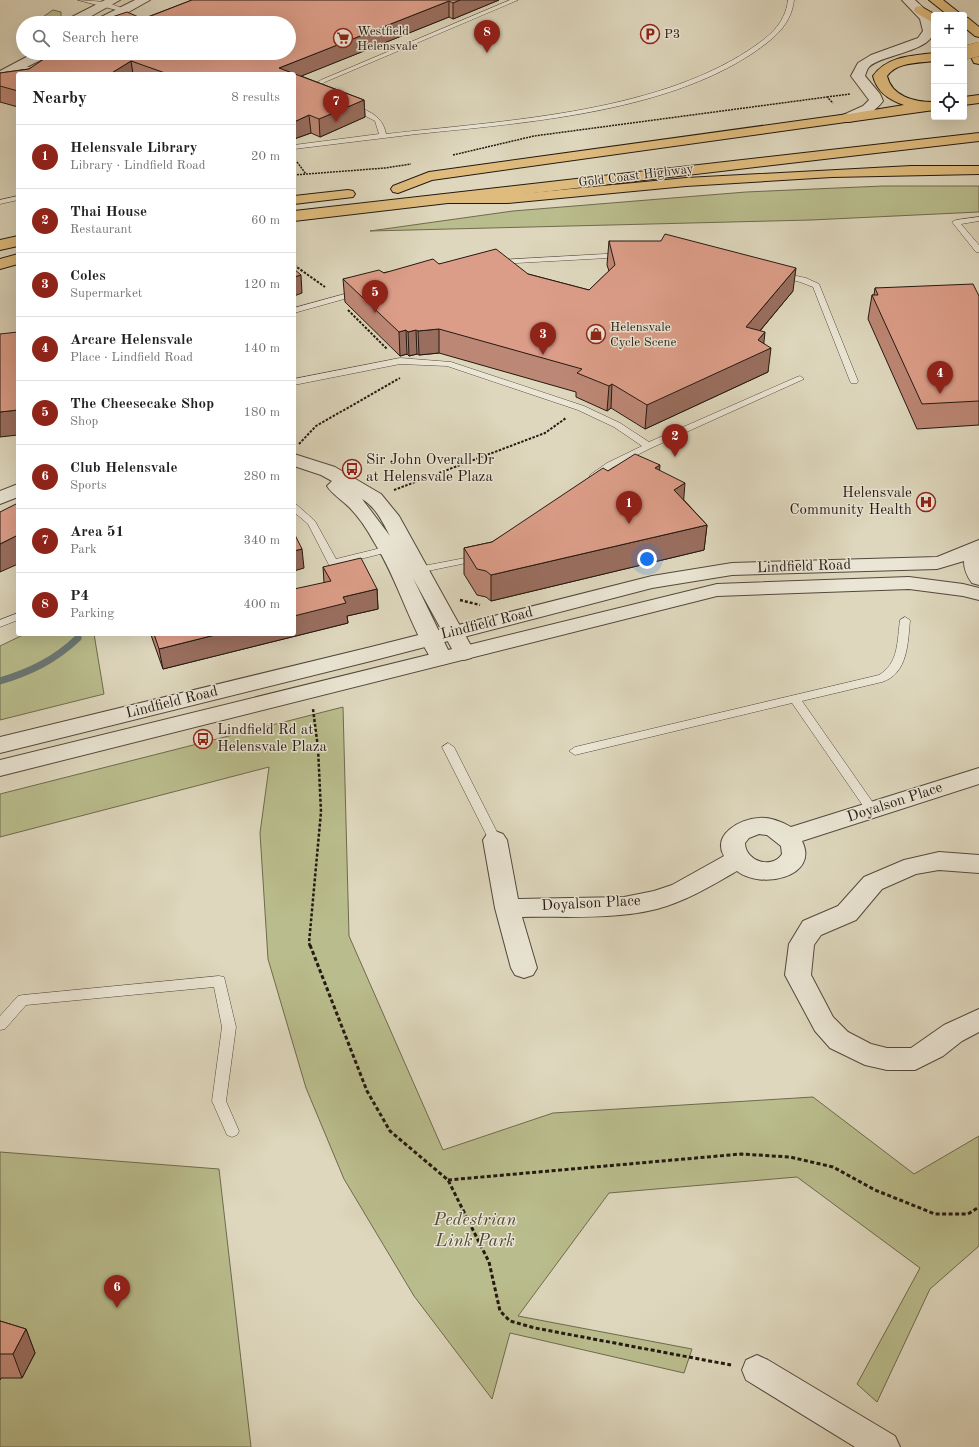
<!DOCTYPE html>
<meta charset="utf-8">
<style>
body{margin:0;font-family:"Old Standard TT",serif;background:#f2f2f2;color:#202124}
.controls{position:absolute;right:12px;top:12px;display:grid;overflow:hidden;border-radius:4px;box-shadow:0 4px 16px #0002}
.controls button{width:36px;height:36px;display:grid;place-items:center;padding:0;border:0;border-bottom:1px solid #e0e0e0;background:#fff;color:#202124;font:20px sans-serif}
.you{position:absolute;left:647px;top:559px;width:14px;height:14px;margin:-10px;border:3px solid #fff;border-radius:50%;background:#1a73e8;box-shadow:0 0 0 6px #1a73e833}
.badge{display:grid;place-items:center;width:26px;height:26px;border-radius:50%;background:#8f2418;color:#fff;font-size:13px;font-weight:700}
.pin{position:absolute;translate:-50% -33px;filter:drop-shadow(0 1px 2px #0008)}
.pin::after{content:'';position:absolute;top:21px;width:14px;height:12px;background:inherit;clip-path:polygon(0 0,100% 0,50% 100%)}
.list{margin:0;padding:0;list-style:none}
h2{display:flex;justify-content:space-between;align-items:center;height:52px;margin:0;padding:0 16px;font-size:17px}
h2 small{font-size:13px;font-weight:400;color:#757577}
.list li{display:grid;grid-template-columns:26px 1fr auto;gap:12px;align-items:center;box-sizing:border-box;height:64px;padding:0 16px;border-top:1px solid #e0e0e0}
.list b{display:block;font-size:15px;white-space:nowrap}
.list p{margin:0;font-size:13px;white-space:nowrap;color:#757577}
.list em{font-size:13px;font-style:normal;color:#757577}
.icon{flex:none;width:22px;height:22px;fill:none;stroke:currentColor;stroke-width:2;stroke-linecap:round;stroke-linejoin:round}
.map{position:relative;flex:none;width:979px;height:1447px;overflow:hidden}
.search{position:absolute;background:#fff;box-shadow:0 4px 16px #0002;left:16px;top:16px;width:280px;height:44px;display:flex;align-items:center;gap:10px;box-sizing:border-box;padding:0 14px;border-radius:22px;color:#757577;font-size:15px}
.panel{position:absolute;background:#fff;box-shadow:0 4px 16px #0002;left:16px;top:72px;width:280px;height:564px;border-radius:4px}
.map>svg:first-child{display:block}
</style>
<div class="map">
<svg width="979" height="1447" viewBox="0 0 979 1447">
<rect width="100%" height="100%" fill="#ded7bd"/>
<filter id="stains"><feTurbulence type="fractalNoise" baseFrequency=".005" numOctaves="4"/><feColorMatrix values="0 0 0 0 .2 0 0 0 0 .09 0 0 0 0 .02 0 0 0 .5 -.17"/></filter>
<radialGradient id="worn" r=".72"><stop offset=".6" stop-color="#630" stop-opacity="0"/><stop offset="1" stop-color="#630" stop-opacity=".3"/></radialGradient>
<!-- green -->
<path fill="#b9bc8c" stroke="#6f6a4e" d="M53,10L61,12V17L48,23H34Z
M883,186H979V212L811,220L370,231L513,211L746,192Z
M25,634H94L104,694L0,720V646Z
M343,707L349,936L443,1150L553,1113L813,1097L914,1174L979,1136V1246L930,1289L877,1402L857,1384L920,1268L797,1177L609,1193L518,1316L692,1349L684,1373L510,1333L492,1399L414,1296L344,1179L306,1088L268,959L260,833L269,767L0,837V794Z
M0,1152L219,1169L251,1447H0Z"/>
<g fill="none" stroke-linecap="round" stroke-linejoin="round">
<!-- stream -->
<path stroke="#687876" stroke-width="7" d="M0,681C30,672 55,660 78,638"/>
<defs>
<path id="service" d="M78,0L106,2L127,10L124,12Z
M510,0H518L325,82L318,87L322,93L321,94H317L312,90L313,85L321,80Z
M788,0H794C791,26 773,39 753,53C663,113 523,123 417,134C376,139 335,144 294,149V145L379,134L375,121L350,108L349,107L352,105C368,110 383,116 386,134C499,121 652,114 749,50C768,37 785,25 788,0Z
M19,65L53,72L56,74H43L17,68L16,67Z
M18,196V200L0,204V200Z
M979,217V221L961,224L979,245V252H976L952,222L956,220Z
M623,253H626V257L498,264L494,262L498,260Z
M778,272L806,278L819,284L858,381L857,383H851L850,381L813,287L800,282L778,276Z
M359,290H362V294L294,313V308Z
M400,358L451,362L584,406L620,423L649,442L797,377L800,376L804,379L651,448L613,467L593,480L590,479V475L607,463L642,446L614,427L578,410L447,366L400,364L294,385V379Z
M294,504L297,505L315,521L336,559L393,545L398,548L396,550L333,566L329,565L308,524L294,512Z
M478,552L483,555L471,562L418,573L413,570L418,567L465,558Z
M18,613V620L0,627V620Z
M905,617L910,620C908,642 908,674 882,682L802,701L876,807L878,810L876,813H868L792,703L575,755L569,751L575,747L879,675C899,663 897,641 900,620Z
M448,743L454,747L501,840L499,843H491L489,840L442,747Z
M219,976L224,977L225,981L236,1027L226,1101L239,1131L237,1135L232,1137L227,1135L212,1101L222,1027L214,987L26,1005L5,1029L0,1030V1016L18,996L23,995Z"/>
<path id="minor" d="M294,454L335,467L381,494L399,516L475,653L471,658L464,660L457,658L413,578L452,658L448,663L441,665L434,663C409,625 398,580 374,542C367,529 359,517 349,507C342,500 332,494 327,486L332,481L321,475L294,466ZM362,499C376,507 383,523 390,536Z
M18,484V497L0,504V491Z
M979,768V784L802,841C820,877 761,890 737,871C711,886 686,901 657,909C613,920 566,916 522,917L537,968L533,975L524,978L515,975L511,968L495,908L483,840L487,834L495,831L503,834L507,840L518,899L624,897L654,891L672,885L724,856C712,835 739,819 759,818C769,817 782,822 791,827ZM759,834L767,835L781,846L782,854C772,870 745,861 745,843L749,838Z
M939,852L979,855V873L939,870L916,874L882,889L856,920L821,935L814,945L811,975L833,1017L848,1032L871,1044L887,1048H911L944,1025L979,1009V1032L962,1041L943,1056L915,1070H887L865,1065L830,1048L815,1031L785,975L789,944L803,921L838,906L864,877L904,860Z
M757,1355L768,1360L895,1436L900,1447H855L746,1380L742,1370L746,1360Z"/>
<path id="tertiary" d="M105,0H120L79,23H64L66,20Z
M135,0H150L109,23L95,22L97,19Z
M902,0H915C920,5 929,12 932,18C948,52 884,52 869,67C867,69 866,73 865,76L880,94L883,101C875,112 857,124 843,121L841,118L843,115L863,106L869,100L851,76L858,63L871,55L918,38L923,31L920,19Z
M34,53H50L49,56L0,80V71Z
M979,540V585L972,583C967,576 964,570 964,561L937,569L732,575L652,588L371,661L0,753V737L371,647L652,576L732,563L937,557Z
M909,577L963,584L979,588V600L963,596L909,589L717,596L0,776V760L717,584Z"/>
<path id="trunk" d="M848,114L853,115L855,118L853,121L432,180L398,193L393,192L391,189L393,186L429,172Z
M979,133V141L294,221V211Z
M348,190L353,191L355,194L353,197L294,204V196Z
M18,236V246L0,250V240Z
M18,254V264L0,269V259Z"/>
<path id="motorway" d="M929,0H943L962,15H948Z
M920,6L936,15H934V23L916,13L914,10L916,7Z
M964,17L968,18L979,27V37L975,36L964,27Z
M934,53V61C918,63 897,62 887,76C892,97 915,102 934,102V110L848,122L843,121L841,118L843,115L904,105C889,100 877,92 873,76C887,56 911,56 934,53Z
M979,55V64L974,63L972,59L973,56Z
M979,95V103L964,105V97Z
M911,166H979V174L832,177L686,186L507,203H443L438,202L436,199L438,196L443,195H507L686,178Z"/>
</defs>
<!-- service casing -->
<use href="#service" stroke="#53483c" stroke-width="1"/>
<!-- minor casing -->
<use href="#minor" stroke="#53483c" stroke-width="2"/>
<!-- tertiary casing -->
<use href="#tertiary" stroke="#53483c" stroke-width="2"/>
<!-- trunk casing -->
<use href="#trunk" stroke="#251911" stroke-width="2"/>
<!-- motorway casing -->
<use href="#motorway" stroke="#251911" stroke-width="2"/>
<!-- path-far3 -->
<path stroke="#251911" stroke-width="1.5" stroke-dasharray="2 1" stroke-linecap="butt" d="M827,97L850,94
M453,155L534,136L827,97L833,103
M297,162L306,174
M294,175L385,168L411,164"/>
<!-- path-far2 -->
<path stroke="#251911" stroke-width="2" stroke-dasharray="2.5 1.5" stroke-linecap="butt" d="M294,265L325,287
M348,310L387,349
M299,444L316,426L400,378
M394,490L545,433L566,418"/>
<!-- path-far1 -->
<path stroke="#251911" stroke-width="2.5" stroke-dasharray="3 2" stroke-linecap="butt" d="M460,600L480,605
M310,946L309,943L321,812L318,748L313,709"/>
<!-- path -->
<path stroke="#251911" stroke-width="3" stroke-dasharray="4 2.5" stroke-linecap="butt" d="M310,945L367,1091L390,1131L448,1180L489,1262L500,1311L510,1321L535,1328L731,1365
M448,1180L741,1154L790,1157L833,1167L875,1190L935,1214H968L979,1207"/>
<!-- service -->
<use href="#service" fill="#eae5d4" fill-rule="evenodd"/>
<!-- minor -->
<use href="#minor" fill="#eae5d4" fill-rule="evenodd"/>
<!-- tertiary -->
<use href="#tertiary" fill="#eae5d4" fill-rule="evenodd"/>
<!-- trunk -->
<use href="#trunk" fill="#dfbc7e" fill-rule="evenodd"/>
<!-- motorway -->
<use href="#motorway" fill="#dfbc7e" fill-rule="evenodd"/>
<defs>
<path id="motorway-bridge" d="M964,53L979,49"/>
</defs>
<!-- motorway-bridge casing -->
<use href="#motorway-bridge" stroke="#251911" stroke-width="14" stroke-linecap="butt"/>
<!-- motorway-bridge -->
<use href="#motorway-bridge" stroke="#dfbc7e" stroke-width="14"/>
</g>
<!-- wall -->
<path fill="#bd8775" stroke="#251911" d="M192,0H499L453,19L449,17L301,76L364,100L365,117L320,137L311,133L294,139V74H18V107L0,102V73L29,69L51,58V54Z
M609,241L793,291L760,331L764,344L768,372L645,429L611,408L607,411L576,397V392L439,353L419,355L417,354L409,356L407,354L400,356L345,302L343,279L439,264L528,274L589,290L609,271L607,265Z
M875,288L979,296V425L917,429L868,319L872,295H874Z
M659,470L684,500L707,525L704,550L491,601L486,597L477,595L464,574V548L492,542L608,471Z
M323,567L377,589L378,609L347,616L348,623L163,669L152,638L151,634H294L324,582Z
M0,1321L26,1329L35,1353L22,1378H1L0,1380Z"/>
<!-- shaded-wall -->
<path fill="#9a6e5f" stroke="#251911" d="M460,0H499L453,19V3Z
M449,1V17L294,79L279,68Z
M131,61L133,74H110Z
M364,100L365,117L320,137L319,119Z
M309,115L311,133L294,139V122Z
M796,268L793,291L743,351L746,327Z
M301,275L302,293L294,296V277Z
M439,329V353L419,355L418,331Z
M406,330L407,354L400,356L399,332Z
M416,330L417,354L409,356L408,332Z
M765,332L763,351L771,348L768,372L645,429L647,405L758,340Z
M612,384L611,408L607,411L609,386Z
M18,410V435L0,437V412Z
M660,465L658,490L655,468Z
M685,483L683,508L674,490Z
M707,525L704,550L491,601V575Z
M18,535V564L0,572V544Z
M302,549L304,568L294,571V551Z
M377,589L378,609L347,616L348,623L163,669L159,649L219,634H294V616L343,597Z
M26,1329L35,1353L22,1378L13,1354Z"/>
<!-- building -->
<path fill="#dc9d88" stroke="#251911" d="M192,0H460L453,3L449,1L279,68L364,100L319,119L309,115L294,122V74H168L131,61L110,74H18V91L0,86V73L29,69L44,59L54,58L51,54L52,53H289V23H94L127,12L143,19Z
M665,234L796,268L746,327L765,332L758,340L771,348L647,405L612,384L609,386L577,373L582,369L439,329L418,331L416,330L408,332L406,330L399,332L343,279L379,270L384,273L433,259L439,264L496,249L528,274L589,290L615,265L609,241H661Z
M294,269L301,275L294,277Z
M973,284L979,296V401L922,404L872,295H878L875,288Z
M18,332V410L0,412V334Z
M635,454L660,465L655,468L685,483L674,490L707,525L491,575L486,571L477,569L464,548L492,542L603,468L608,471Z
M18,503V535L0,544V512Z
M294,533L302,549L294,551Z
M361,558L377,589L343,597L346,603L294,616V589L331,581L323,567Z
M154,634H219L159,649Z
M0,1321L26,1329L13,1354H0Z"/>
<!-- icons -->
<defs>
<symbol id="parking-ring" viewBox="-11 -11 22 22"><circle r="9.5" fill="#eae5d4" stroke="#8f2418" stroke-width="1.5"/><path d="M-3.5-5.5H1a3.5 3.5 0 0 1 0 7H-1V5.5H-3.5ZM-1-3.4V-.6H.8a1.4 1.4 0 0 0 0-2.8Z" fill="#8f2418"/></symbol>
<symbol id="supermarket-ring" viewBox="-11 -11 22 22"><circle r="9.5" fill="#eae5d4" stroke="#8f2418" stroke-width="1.5"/><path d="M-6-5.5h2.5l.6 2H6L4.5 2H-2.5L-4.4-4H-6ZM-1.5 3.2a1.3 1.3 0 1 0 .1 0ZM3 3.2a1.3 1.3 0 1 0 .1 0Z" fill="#8f2418"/></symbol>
<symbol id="shop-ring" viewBox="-11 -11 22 22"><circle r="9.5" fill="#eae5d4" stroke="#8f2418" stroke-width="1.5"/><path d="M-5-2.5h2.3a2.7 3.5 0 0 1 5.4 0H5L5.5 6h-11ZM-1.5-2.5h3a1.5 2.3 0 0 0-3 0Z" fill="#8f2418"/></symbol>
<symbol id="bus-ring" viewBox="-11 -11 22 22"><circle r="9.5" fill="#eae5d4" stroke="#8f2418" stroke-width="1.5"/><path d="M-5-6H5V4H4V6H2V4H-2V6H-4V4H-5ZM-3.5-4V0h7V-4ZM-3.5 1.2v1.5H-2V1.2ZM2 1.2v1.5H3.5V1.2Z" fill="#8f2418"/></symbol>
<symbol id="hospital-ring" viewBox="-11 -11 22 22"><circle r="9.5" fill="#eae5d4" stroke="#8f2418" stroke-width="1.5"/><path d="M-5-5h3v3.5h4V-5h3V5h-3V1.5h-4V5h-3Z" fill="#8f2418"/></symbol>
</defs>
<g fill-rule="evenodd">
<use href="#parking-ring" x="639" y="23" width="22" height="22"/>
<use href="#supermarket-ring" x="332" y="27" width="22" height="22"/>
<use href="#shop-ring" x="585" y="323" width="22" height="22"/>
<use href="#bus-ring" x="341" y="458" width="22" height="22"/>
<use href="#hospital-ring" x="915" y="491" width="22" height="22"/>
<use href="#bus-ring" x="192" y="728" width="22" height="22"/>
</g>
<g text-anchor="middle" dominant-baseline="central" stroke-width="3" stroke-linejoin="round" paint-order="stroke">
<!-- far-poi labels -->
<g font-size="13" fill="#251911" stroke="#eae5d4" text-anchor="start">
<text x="357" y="31">Westfield<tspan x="357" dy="15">Helensvale</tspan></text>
<text x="664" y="34">P3</text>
<text x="610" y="327">Helensvale<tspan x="610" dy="15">Cycle Scene</tspan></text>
</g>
<!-- far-street labels -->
<g font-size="13" fill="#251911" stroke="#eae5d4">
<text transform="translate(636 176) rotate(-7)">Gold Coast Highway</text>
</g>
<!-- poi labels -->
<g font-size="15" fill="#251911" stroke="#eae5d4" text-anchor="start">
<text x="366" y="460">Sir John Overall Dr<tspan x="366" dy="17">at Helensvale Plaza</tspan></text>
<text x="912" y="493" text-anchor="end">Helensvale<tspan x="912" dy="17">Community Health</tspan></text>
<text x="217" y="730">Lindfield Rd at<tspan x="217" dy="17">Helensvale Plaza</tspan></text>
</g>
<!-- street labels -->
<g font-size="15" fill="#251911" stroke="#eae5d4">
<text transform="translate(804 567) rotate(-2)">Lindfield Road</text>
<text transform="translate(487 624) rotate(-14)">Lindfield Road</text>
<text transform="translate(172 703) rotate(-14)">Lindfield Road</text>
<text transform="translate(895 803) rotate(-18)">Doyalson Place</text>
<text transform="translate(591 904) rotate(-3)">Doyalson Place</text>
</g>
<!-- near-park labels -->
<g font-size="18" font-style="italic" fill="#514a36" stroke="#eae5d4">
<text x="475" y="1220">Pedestrian<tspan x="475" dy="21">Link Park</tspan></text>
</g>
</g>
<rect width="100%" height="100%" filter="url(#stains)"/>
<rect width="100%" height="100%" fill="url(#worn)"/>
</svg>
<div class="controls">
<button>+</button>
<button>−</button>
<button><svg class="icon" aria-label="locate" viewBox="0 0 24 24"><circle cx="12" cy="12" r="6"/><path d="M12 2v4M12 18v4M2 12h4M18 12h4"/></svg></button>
</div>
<div class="you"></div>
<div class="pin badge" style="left:629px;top:524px">1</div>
<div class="pin badge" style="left:675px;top:457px">2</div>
<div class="pin badge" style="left:543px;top:355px">3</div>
<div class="pin badge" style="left:940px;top:394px">4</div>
<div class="pin badge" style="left:375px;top:313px">5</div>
<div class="pin badge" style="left:117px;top:1308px">6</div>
<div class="pin badge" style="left:336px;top:122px">7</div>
<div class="pin badge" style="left:487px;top:53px">8</div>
<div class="search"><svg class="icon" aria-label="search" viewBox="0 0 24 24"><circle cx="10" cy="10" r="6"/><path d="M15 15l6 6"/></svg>Search here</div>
<section class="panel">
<h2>Nearby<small>8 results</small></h2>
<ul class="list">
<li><span class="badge">1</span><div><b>Helensvale Library</b><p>Library · Lindfield Road</p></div><em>20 m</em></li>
<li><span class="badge">2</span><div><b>Thai House</b><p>Restaurant</p></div><em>60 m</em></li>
<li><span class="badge">3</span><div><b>Coles</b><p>Supermarket</p></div><em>120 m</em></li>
<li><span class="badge">4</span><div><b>Arcare Helensvale</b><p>Place · Lindfield Road</p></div><em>140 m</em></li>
<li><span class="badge">5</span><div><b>The Cheesecake Shop</b><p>Shop</p></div><em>180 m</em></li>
<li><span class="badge">6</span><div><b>Club Helensvale</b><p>Sports</p></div><em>280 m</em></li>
<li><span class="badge">7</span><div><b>Area 51</b><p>Park</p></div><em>340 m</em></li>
<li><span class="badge">8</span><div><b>P4</b><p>Parking</p></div><em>400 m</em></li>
</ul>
</section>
</div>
